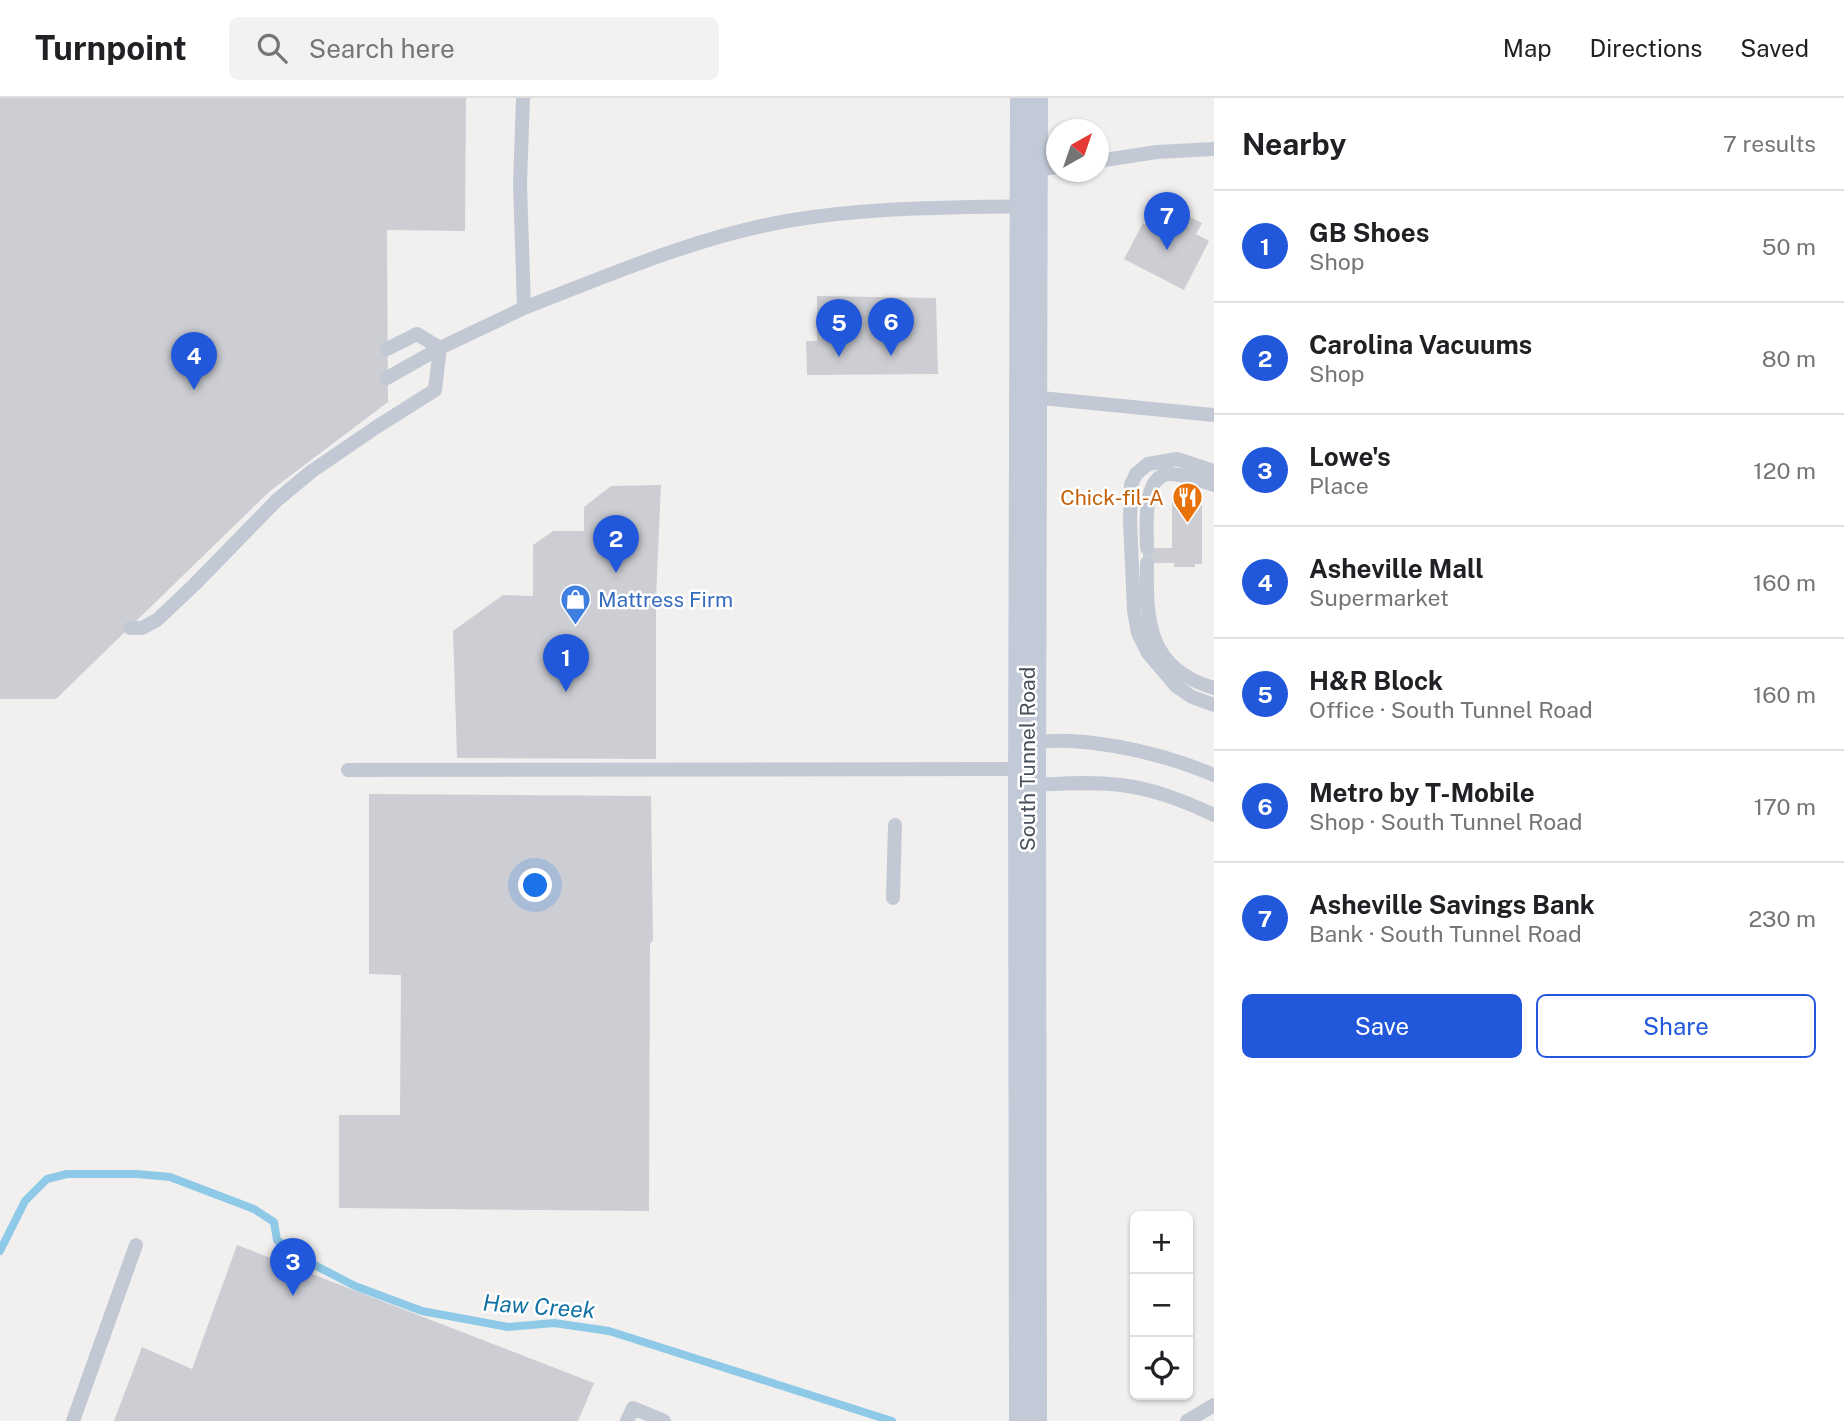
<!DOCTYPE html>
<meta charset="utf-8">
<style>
body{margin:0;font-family:"Public Sans",sans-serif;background:#f2f2f2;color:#202124}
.controls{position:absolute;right:21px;bottom:21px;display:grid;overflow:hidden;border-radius:10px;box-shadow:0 2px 5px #0004}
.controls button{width:63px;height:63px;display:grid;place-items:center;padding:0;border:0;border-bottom:2px solid #e0e0e0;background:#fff;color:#202124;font:35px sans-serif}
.compass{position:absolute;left:1046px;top:21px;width:63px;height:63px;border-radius:50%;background:#fff;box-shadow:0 2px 5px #0004;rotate:40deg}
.you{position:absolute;left:536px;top:788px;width:24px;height:24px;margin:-18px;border:5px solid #fff;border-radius:50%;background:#1a73e8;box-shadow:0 0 0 10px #1a73e833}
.badge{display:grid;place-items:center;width:46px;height:46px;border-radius:50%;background:#2057db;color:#fff;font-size:23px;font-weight:700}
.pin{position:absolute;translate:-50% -58px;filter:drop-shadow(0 2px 4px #0008)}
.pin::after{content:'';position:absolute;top:37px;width:24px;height:21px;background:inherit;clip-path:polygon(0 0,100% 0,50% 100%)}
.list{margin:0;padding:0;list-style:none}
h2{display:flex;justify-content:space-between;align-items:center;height:91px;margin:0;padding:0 28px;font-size:30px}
h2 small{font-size:23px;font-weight:400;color:#757577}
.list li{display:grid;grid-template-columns:46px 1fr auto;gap:21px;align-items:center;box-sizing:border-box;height:112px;padding:0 28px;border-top:2px solid #e0e0e0}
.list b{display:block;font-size:26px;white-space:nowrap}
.list p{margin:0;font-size:23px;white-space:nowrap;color:#757577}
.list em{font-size:23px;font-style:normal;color:#757577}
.actions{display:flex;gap:14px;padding:21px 28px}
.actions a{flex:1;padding:16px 0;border:2px solid #2057db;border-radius:10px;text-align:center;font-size:24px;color:#2057db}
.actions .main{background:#2057db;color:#fff}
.icon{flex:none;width:38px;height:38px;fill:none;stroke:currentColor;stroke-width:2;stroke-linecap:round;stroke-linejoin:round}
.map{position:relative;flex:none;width:1214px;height:1323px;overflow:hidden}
header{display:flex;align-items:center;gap:42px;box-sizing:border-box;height:98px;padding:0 35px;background:#fff;border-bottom:2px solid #e0e0e0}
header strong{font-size:33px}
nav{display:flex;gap:38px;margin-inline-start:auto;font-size:24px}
.search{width:490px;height:63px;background:#f2f2f2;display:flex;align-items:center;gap:18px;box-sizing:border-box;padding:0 24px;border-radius:10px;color:#757577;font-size:26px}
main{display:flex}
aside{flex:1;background:#fff}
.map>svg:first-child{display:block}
</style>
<header>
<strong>Turnpoint</strong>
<div class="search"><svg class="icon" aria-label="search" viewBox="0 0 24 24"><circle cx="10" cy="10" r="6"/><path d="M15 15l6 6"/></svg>Search here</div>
<nav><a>Map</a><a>Directions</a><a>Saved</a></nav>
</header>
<main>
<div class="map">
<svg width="1214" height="1323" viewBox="0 0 1214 1323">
<rect width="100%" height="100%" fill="#f2f0ef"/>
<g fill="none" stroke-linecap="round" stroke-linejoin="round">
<!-- stream -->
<path stroke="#8fc9e8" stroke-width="8" d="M0,1153L25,1103L47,1081L67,1076H137L170,1079L254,1111L274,1124L277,1142L299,1159L355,1188L422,1213L508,1229L554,1225L609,1233L892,1323"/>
</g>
<!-- building -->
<path fill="#ccced4" d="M0,0H466L465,133L387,132L388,304L270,393L56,601H0Z
M1168,108L1202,125L1196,136L1209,143L1184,192L1124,161L1143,125L1156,132Z
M817,198L936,200L938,276L807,277L806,243H817Z
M661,387L656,500V661L457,660L453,533L503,497L533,498V447L553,433H584V409L611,388Z
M1172,401H1202V466H1195V469H1174V465H1143V450H1172Z
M369,696L651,698L653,843L650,845L649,1113L339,1110V1017H400L401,877L369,876Z
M237,1147L594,1285L578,1323H114L142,1249L192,1271Z"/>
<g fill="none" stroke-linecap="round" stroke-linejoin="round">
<!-- service -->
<path stroke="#c3c9d4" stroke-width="14" d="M523,0L520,86L524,210C610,177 696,139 787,123C865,109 946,110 1026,108
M1098,63L1157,54L1214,51
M1030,73L1056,69
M387,280L440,250L524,210
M1031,299L1214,317
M1214,373L1177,361L1148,366L1136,376L1131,387L1130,423L1134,513L1138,535L1148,555L1176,588L1192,599L1214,607
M1147,450C1147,431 1141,374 1172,376C1186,377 1201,383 1214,387
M1147,465C1146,524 1148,571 1214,590
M130,530H142L157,522L195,486L277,402L312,373L375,330L435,292L440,250L417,236L387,251
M1028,644C1042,644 1057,642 1071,643C1121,646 1168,658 1214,677
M348,672L1025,671
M1028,687C1058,686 1090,683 1121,687C1154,691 1184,703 1214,717
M893,800L895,727
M73,1323L136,1147
M627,1323L633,1310L664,1323
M1187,1323L1214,1307"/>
<!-- secondary -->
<path stroke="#c3cad7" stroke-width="38" d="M1028,1323L1027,687L1029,0"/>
</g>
<!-- icons -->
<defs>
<symbol id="restaurant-pin" viewBox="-11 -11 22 30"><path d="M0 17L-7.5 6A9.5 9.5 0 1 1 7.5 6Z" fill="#e8710a" stroke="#fff"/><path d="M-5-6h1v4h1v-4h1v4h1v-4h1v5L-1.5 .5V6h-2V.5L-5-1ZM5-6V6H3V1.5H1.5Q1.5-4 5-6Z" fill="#fff"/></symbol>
<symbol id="shop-pin" viewBox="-11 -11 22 30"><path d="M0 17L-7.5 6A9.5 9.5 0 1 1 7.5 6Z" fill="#3f7fe0" stroke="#fff"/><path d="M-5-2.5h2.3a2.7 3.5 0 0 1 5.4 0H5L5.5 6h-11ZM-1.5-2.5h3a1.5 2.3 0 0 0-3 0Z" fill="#fff"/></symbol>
</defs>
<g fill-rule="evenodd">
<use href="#restaurant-pin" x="1170" y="382" width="35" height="47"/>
<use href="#shop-pin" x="558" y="484" width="35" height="47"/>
</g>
<g text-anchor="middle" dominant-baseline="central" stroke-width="5" stroke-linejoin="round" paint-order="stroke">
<!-- food labels -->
<g font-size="21" fill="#c56008" stroke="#fff" text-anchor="end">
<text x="1164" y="399">Chick-fil-A</text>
</g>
<!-- shop labels -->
<g font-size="21" fill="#366cbe" stroke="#fff" text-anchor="start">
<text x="598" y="501">Mattress Firm</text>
</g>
<!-- street labels -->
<g font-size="21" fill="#48505c" stroke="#fff">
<text transform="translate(1027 661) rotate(-90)">South Tunnel Road</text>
</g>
<!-- water labels -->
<g font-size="23" font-style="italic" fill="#1271a5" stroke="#fff">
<text transform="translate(539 1208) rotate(4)">Haw Creek</text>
</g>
</g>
</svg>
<div class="controls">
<button>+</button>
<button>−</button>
<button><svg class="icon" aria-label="locate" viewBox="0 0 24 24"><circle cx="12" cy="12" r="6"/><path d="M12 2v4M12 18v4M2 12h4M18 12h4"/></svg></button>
</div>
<svg class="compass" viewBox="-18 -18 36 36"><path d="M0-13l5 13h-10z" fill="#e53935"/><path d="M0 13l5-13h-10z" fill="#757577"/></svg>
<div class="you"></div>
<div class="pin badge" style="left:566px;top:594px">1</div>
<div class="pin badge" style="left:616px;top:475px">2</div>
<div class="pin badge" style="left:293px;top:1198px">3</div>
<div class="pin badge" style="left:194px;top:292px">4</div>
<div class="pin badge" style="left:839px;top:259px">5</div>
<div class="pin badge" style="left:891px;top:258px">6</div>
<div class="pin badge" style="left:1167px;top:152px">7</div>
</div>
<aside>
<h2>Nearby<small>7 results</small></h2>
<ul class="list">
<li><span class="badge">1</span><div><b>GB Shoes</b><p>Shop</p></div><em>50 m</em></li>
<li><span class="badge">2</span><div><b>Carolina Vacuums</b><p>Shop</p></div><em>80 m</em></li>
<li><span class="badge">3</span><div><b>Lowe's</b><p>Place</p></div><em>120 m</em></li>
<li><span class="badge">4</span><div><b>Asheville Mall</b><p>Supermarket</p></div><em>160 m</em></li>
<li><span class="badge">5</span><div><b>H&amp;R Block</b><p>Office · South Tunnel Road</p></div><em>160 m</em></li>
<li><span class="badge">6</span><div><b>Metro by T-Mobile</b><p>Shop · South Tunnel Road</p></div><em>170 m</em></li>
<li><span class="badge">7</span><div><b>Asheville Savings Bank</b><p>Bank · South Tunnel Road</p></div><em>230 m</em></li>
</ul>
<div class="actions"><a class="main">Save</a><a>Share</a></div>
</aside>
</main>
